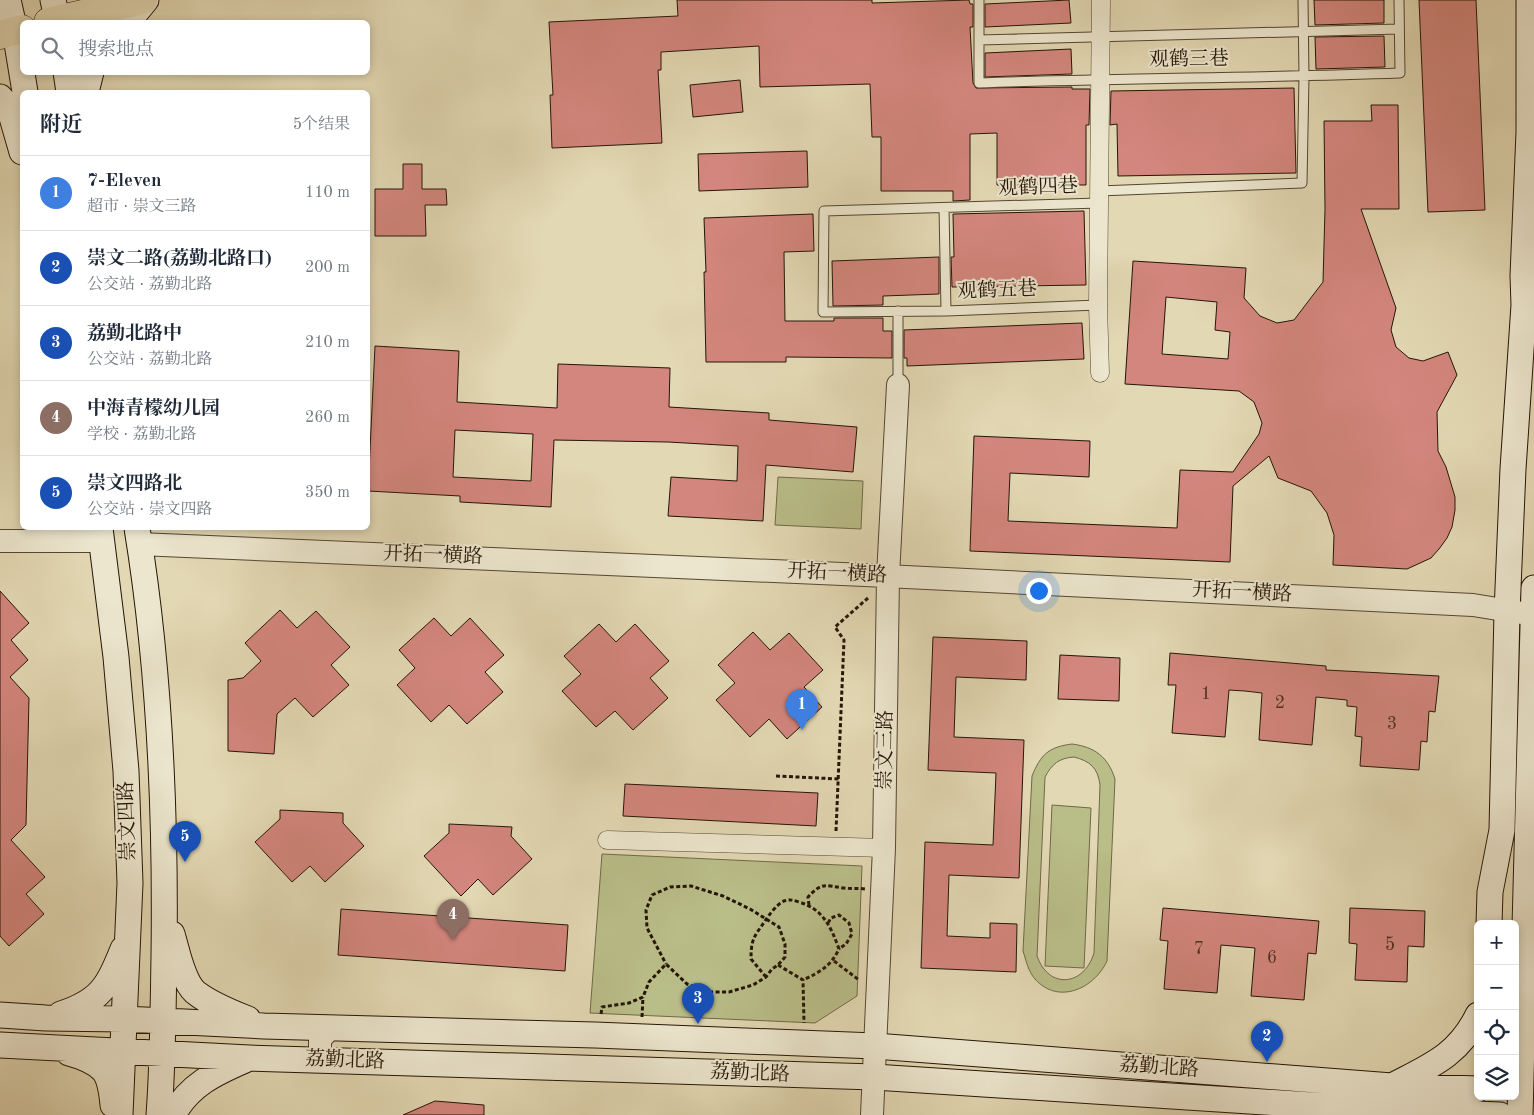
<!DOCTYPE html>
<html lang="zh">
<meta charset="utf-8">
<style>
body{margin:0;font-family:"Old Standard TT","Noto Serif SC",serif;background:#f6f6f7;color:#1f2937}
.controls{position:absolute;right:15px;bottom:15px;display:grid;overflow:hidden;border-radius:8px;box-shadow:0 2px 8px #0003}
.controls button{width:45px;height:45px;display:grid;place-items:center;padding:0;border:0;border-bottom:1px solid #e0e1e3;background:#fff;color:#1f2937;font:25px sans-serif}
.you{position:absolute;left:1038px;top:590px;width:18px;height:18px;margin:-12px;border:4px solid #fff;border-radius:50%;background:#1a73e8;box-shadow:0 0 0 8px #1a73e833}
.badge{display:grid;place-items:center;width:32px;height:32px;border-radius:50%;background:#2563eb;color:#fff;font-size:16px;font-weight:700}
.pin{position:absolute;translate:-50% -41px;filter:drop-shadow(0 1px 2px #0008)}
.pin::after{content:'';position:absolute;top:26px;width:18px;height:15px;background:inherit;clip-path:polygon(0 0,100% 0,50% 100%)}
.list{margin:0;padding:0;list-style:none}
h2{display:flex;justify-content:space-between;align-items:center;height:65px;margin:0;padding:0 20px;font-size:21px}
h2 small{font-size:16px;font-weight:400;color:#747a83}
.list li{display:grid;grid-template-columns:32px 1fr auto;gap:15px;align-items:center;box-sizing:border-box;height:75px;padding:0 20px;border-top:1px solid #e0e1e3}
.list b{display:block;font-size:19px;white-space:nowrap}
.list p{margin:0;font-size:16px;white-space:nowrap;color:#747a83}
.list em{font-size:16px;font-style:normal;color:#747a83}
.icon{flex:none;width:28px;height:28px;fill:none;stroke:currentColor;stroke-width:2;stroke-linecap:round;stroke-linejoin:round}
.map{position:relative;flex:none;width:1534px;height:1115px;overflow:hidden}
.search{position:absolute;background:#fff;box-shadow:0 2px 8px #0003;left:20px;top:20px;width:350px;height:55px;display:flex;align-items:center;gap:12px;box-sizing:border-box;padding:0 18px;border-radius:8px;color:#747a83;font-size:19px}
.panel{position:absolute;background:#fff;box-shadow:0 2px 8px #0003;left:20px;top:90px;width:350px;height:440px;border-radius:8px}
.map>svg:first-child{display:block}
</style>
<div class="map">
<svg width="1534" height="1115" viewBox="0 0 1534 1115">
<rect width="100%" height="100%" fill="#e2d8b3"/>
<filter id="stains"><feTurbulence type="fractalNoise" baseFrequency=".004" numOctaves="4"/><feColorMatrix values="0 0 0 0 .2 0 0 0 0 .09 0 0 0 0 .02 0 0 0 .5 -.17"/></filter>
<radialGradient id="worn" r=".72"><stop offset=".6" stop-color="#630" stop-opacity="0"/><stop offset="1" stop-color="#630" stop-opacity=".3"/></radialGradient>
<!-- green -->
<path fill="#b9bd88" stroke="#6f6948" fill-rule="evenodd" d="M778,477L863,481L861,529L775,525Z
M1072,744C1095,747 1108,757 1115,779L1107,961C1094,989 1058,1005 1035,979C1028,971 1026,960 1023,951L1032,776C1041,754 1049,747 1072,744ZM1074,757C1090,761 1098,768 1100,785L1094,953C1084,986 1049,990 1037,956L1045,777C1052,764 1059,758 1074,757Z
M1052,805L1091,808L1084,968L1045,966Z
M602,854L862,866L857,996L815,1023L590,1013Z"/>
<!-- building -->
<path fill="#d3867d" stroke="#251507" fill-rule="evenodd" d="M677,0H872V3L969,0L970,4H973V27H970L973,83L976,88L1072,87V89H1090L1089,125H1086V185H997V133L970,134V200L953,201V191H881V137H872L870,84L760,87L759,46L661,52V70H658L662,143L552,148L550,95H553L549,22L678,16Z
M1069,0L1071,23L985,27V4Z
M1314,0H1384V23L1315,25Z
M1419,0H1476L1485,210L1428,212Z
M1384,36L1385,67L1316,69L1315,37Z
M1071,49L1072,74L985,77V53Z
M740,80L743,112L693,117L690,85Z
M1294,88L1296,173L1118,176L1117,124L1110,125L1111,91Z
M1371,105H1398L1399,209H1361L1396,308L1391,330L1396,347L1409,358L1423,361L1448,352L1457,375L1437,412L1438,451L1446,467L1455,497V510L1452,527L1447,538L1439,549L1431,558L1407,569L1333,565L1334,535L1327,513L1311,491L1278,478L1269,456L1233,486L1230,562L970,551L974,436L1090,441L1089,477L1010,473L1008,521L1177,528L1180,470L1233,472L1259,434L1262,423L1254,402L1239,391L1125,384L1133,261L1246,268L1244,298L1260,316L1277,323L1294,320L1323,282L1325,209L1324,121H1372ZM1166,297L1217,302L1215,330L1230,332L1228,359L1162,354Z
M807,151L808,187L699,191L698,154Z
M403,164H422V189H446L447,205H425L426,236H375V189H403Z
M1084,211L1086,285L952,287L951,257H954L953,214Z
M813,214L814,251L784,252L785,321H834V318H883V331H892V358L786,357V362H706L704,272H706L704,218Z
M939,257V294L883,296V305L833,306L832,261Z
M1082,323L1084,359L907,366V358H904V330Z
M375,346L459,351L457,402L557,408L558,364L670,368L669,407L769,413V420L857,427L853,472L766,465L763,521L668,516L671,477L737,481L738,446L668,442L554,440L551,507L460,502V496L368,491ZM455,430L533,434L531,481L453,477Z
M0,591L29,623L11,640L28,660L10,677L29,698L26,825L11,840L45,877L26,894L44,914L9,946L0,936Z
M280,610L297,628L316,611L350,647L331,665L349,685L313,717L295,698L277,714L274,754L228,751V680L243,678L261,661L245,643Z
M434,618L451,636L470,618L504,655L485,672L503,692L467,724L449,705L431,722L397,685L415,668L399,650Z
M599,624L616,642L635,624L669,661L650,678L668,698L633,730L615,711L596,727L562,691L581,674L564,656Z
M753,632L770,650L789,633L823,670L804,687L822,707L787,739L769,719L750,737L716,700L735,683L718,665Z
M933,637L1027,641L1026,680L956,677L954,737L1024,740L1019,878L949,875L947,936L990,938V923L1017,924L1016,972L921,968L925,842L993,845L996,773L928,770Z
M1170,653L1326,666V670L1439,676L1435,712L1429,711L1427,742L1421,741L1419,770L1360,766L1362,737L1355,736L1357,707L1347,706V700L1316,697L1312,745L1259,740L1262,693L1245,691L1229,690L1225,737L1172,733L1176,685H1168Z
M1060,655L1120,658L1119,701L1058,699Z
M625,784L818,793L816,826L623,816Z
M280,810L343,813V823L364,846L325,882L310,866L292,882L255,842L280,819Z
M449,824L512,827L511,836L532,859L493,895L478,879L461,896L424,856L449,833Z
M1163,908L1319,921L1316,954L1308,953L1304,1000L1251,996L1255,948L1221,945L1217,993L1164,989L1168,941L1160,940Z
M1350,908L1425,911L1424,947L1408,946L1407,982L1355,980L1357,944L1349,943Z
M341,909L568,925L565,971L338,955Z
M435,1101L484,1105V1115H403Z"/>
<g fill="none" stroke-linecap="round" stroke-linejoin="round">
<defs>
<path id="service" d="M979,0V83C1119,78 1260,78 1400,73L1399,0
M979,40L1399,29
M944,208L946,311
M1098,305L946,311L823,312L824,211L1099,203V191L1302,183L1304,77L1303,0
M898,311V384"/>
<path id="minor" d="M1100,373L1098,305L1101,0
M607,840L884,848"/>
<path id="tertiary" d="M0,541H102
M139,544L865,575L1473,605L1534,615
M328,1061L320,1051V1039L331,1028
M872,1115L884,848L888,576L898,385"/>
<path id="secondary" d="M8,0L15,31L25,92
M53,0L58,22
M128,22L146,0
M66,72L69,92
M86,92L91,72
M0,97L9,107L22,152
M100,528L116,657L126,771L130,883L120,1115
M137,528C160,669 166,813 164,957C163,1009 163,1062 159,1115
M1489,924L1490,892L1502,830L1507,612L1513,469L1524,305L1523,276L1529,132V0
M172,934C177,950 182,980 195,992C210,1004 230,1012 248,1019
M61,1014C101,1001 108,986 123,949
M0,1015L46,1018L124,1019L264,1026L595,1035L875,1046L1392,1086L1478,1089
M0,1045L249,1058L874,1077L1405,1111L1500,1115
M69,1053C80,1056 96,1062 104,1071C110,1079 112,1094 113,1105
M1392,1086C1430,1066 1458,1056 1478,1015
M173,1115C189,1085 215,1073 245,1060
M1520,1115L1534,588"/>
<path id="primary" d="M48,22L143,0
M0,35L22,29"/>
</defs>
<!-- service casing -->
<use href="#service" stroke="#544632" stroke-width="11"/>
<!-- minor casing -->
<use href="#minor" stroke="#544632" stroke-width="19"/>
<!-- tertiary casing -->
<use href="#tertiary" stroke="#544632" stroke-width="24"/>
<!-- secondary casing -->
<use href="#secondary" stroke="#251507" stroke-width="27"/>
<!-- primary casing -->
<use href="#primary" stroke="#251507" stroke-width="29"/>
<!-- path -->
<path stroke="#251507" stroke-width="3" stroke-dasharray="4 2.5" stroke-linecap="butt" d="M776,776L839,779
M836,831L844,640L835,627L868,598
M809,905L808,897C823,881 825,886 844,888C851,889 858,888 865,889
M828,923L831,918L839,915L849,923L852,934L846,944L839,949
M834,961L859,980
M778,965L803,980L804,1023
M766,977L751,959C751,939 754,937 765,921C769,915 777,904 784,901C790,899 793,900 799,902C823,909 831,927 839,949C831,966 820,972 803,980
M601,1014L602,1007L629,1003L643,997L649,982L666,964L687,984L709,992H729L753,985L766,977L772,969L778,965L785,957V944L779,927L750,909L723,896L691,886L670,887L652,895L646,910L647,928L666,964
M642,1017L643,997"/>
<!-- service -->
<use href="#service" stroke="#ece6ce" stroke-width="9"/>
<!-- minor -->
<use href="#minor" stroke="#ece6ce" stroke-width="18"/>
<!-- tertiary -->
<use href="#tertiary" stroke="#ece6ce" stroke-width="22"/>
<!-- secondary -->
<use href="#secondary" stroke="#ece6ce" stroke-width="25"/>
<!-- primary -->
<use href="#primary" stroke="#e2d8b3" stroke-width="28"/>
</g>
<g text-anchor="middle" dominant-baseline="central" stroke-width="4" stroke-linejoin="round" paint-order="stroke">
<!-- number labels -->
<g font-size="18" fill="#503124">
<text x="1206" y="694">1</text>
<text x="1280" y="703">2</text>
<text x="1392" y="724">3</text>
<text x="1390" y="945">5</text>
<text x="1199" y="949">7</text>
<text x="1272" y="958">6</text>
</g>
<!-- street labels -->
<g font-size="20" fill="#251507" stroke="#ece6ce">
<text transform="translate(1189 60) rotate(-1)">观鹤三巷</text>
<text transform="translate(1038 188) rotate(-2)">观鹤四巷</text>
<text transform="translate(997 291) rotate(-2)">观鹤五巷</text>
<text transform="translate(433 556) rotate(2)">开拓一横路</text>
<text transform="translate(837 574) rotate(3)">开拓一横路</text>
<text transform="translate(1242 593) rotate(3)">开拓一横路</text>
<text transform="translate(886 750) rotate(-89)">崇文三路</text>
<text transform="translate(128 821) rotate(-92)">崇文四路</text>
<text transform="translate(345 1061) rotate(2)">荔勤北路</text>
<text transform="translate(1159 1068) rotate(4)">荔勤北路</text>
<text transform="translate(750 1074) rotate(2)">荔勤北路</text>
</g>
</g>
<rect width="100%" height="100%" filter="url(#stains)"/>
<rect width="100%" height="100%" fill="url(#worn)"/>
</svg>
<div class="controls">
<button>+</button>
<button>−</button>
<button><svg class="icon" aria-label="locate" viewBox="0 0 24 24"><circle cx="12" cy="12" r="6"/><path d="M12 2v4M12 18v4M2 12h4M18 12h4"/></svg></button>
<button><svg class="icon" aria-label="layers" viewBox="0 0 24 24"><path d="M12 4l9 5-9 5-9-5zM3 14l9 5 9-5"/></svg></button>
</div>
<div class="you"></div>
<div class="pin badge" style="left:802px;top:730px;background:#3f7fe0">1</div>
<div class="pin badge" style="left:1267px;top:1062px;background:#1a4fb4">2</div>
<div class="pin badge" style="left:698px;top:1024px;background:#1a4fb4">3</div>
<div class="pin badge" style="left:453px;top:940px;background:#8d6e63">4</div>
<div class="pin badge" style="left:185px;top:862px;background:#1a4fb4">5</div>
<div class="search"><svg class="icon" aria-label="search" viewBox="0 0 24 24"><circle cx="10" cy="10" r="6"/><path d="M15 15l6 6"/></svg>搜索地点</div>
<section class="panel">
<h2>附近<small>5个结果</small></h2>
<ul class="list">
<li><span class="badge" style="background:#3f7fe0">1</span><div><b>7-Eleven</b><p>超市 · 崇文三路</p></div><em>110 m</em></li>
<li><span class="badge" style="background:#1a4fb4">2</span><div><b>崇文二路(荔勤北路口)</b><p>公交站 · 荔勤北路</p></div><em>200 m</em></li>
<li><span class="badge" style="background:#1a4fb4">3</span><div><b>荔勤北路中</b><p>公交站 · 荔勤北路</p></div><em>210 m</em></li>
<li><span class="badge" style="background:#8d6e63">4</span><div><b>中海青檬幼儿园</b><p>学校 · 荔勤北路</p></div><em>260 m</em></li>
<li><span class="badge" style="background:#1a4fb4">5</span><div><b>崇文四路北</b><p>公交站 · 崇文四路</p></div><em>350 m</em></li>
</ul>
</section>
</div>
